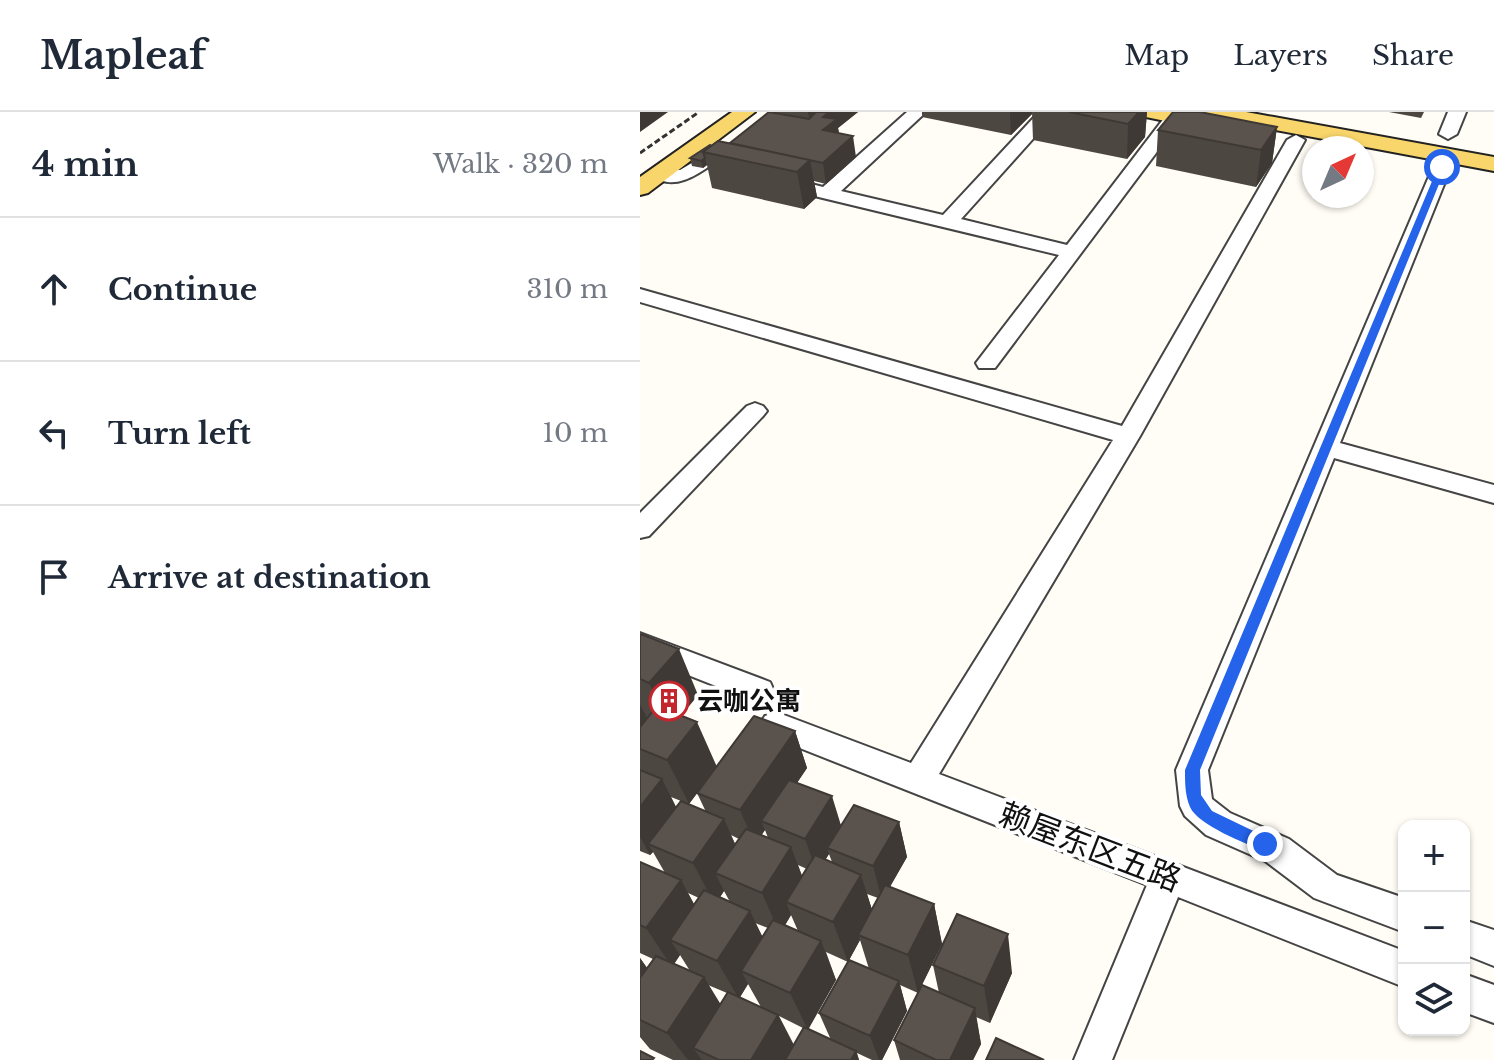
<!DOCTYPE html>
<meta charset="utf-8">
<style>
body{margin:0;font-family:"Libre Baskerville","Noto Sans SC",serif;background:#f6f6f7;color:#1f2937}
.controls{position:absolute;right:24px;bottom:24px;display:grid;overflow:hidden;border-radius:16px;box-shadow:0 2px 6px #0004}
.controls button{width:72px;height:72px;display:grid;place-items:center;padding:0;border:0;border-bottom:2px solid #e0e1e3;background:#fff;color:#1f2937;font:40px sans-serif}
.compass{position:absolute;left:662px;top:24px;width:72px;height:72px;border-radius:50%;background:#fff;box-shadow:0 2px 6px #0004;rotate:44deg}
.stop{position:absolute;width:24px;height:24px;margin:-18px;border:6px solid #2563eb;border-radius:50%;background:#fff}
.stop.end{background:#2563eb;border-color:#fff;box-shadow:0 2px 8px #0008}
.list{margin:0;padding:0;list-style:none}
h2{display:flex;justify-content:space-between;align-items:center;height:104px;margin:0;padding:0 32px;font-size:34px}
h2 small{font-size:26px;font-weight:400;color:#747a83}
.list li{display:grid;grid-template-columns:52px 1fr auto;gap:24px;align-items:center;box-sizing:border-box;height:144px;padding:0 32px;border-top:2px solid #e0e1e3}
.list b{display:block;font-size:30px;white-space:nowrap}
.list em{font-size:26px;font-style:normal;color:#747a83}
.icon{flex:none;width:44px;height:44px;fill:none;stroke:currentColor;stroke-width:2;stroke-linecap:round;stroke-linejoin:round}
.map{position:relative;flex:none;width:854px;height:948px;overflow:hidden}
header{display:flex;align-items:center;gap:48px;box-sizing:border-box;height:112px;padding:0 40px;background:#fff;border-bottom:2px solid #e0e1e3}
header strong{font-size:38px}
nav{display:flex;gap:44px;margin-inline-start:auto;font-size:28px}
main{display:flex}
aside{flex:1;background:#fff}
.map>svg:first-child{display:block}
</style>
<header>
<strong>Mapleaf</strong>
<nav><a>Map</a><a>Layers</a><a>Share</a></nav>
</header>
<main>
<aside>
<h2>4 min<small>Walk · 320 m</small></h2>
<ul class="list">
<li><svg class="icon" aria-label="ahead" viewBox="0 0 24 24"><path d="M12 20V5M6 11l6-6 6 6"/></svg><div><b>Continue</b></div><em>310 m</em></li>
<li><svg class="icon" aria-label="left" viewBox="0 0 24 24"><path d="M17 20v-9H6M10 6l-5 5 5 5"/></svg><div><b>Turn left</b></div><em>10 m</em></li>
<li><svg class="icon" aria-label="arrive" viewBox="0 0 24 24"><path d="M6 21V4h12l-3 4 3 4H6"/></svg><div><b>Arrive at destination</b></div></li>
</ul>
</aside>
<div class="map">
<svg width="854" height="948" viewBox="0 0 854 948">
<rect width="100%" height="100%" fill="#fffdf5"/>
<g fill="none" stroke-linecap="round" stroke-linejoin="round">
<defs>
<path id="minor" d="M267,0H286L201,79L303,103L399,0H417L321,107L427,133L528,1L535,0L543,5L355,256H339L336,251L419,143L133,74L131,70L140,64L183,75Z
M808,0H826L817,22L808,27L799,22Z
M656,23L665,28L500,324L299,662L764,839V875L538,785L472,948H434L507,773L142,629C134,640 127,641 115,636L110,627L125,604L136,600L271,651L473,328L0,190V177L482,314L647,28Z
M72,39L78,40L81,44L78,48C60,61 33,82 11,62L20,56L40,58Z
M802,49L811,55L700,331L854,373V391L694,346L568,658L572,687L590,701L649,727L697,763L764,786V820L674,786L625,749L566,723L545,704L540,694L536,658L793,55Z
M115,291L123,294L127,299L123,304L9,424L0,426V401L107,294Z
M0,521L130,570L134,579L130,588L119,591L0,544Z
M824,808L854,818V854L824,842Z
M824,862L854,873V911L824,900Z"/>
<path id="major" d="M92,0H115L8,81L0,83V65Z
M498,0H540L581,9L585,13L574,19L501,4Z
M562,0H606L854,45V59L572,6Z"/>
</defs>
<!-- minor casing -->
<use href="#minor" stroke="#444" stroke-width="4"/>
<!-- major casing -->
<use href="#major" stroke="#222" stroke-width="4"/>
<!-- path -->
<path stroke="#333" stroke-width="3" stroke-dasharray="6 3" stroke-linecap="butt" d="M0,41L59,0"/>
<!-- minor -->
<use href="#minor" fill="#fff" fill-rule="evenodd"/>
<!-- major -->
<use href="#major" fill="#f9d66b" fill-rule="evenodd"/>
</g>
<!-- wall -->
<path fill="#4d4742" fill-rule="evenodd" d="M129,0H218L198,16L199,21L216,45L186,72L174,69L177,85L164,97L72,76L67,53L63,56L52,54L50,46L70,33L90,31Z
M282,0H392V2L371,23L282,5Z
M392,0H507L505,25L487,47L393,28Z
M749,0H784L781,6Z
M637,15L632,51L616,75L516,54L518,18Z
M0,524L58,583L41,604L77,655L155,619L167,656L157,671L201,713L259,710L267,745L250,775L294,792L302,832L278,881L260,873L267,899L242,948H232L217,941L219,948H33L10,937L0,925V846L7,856L13,847L0,841V750L25,761L13,740L10,743L0,739ZM57,681L66,700L49,692ZM31,685L41,689L36,695ZM125,718L128,726L121,723ZM91,723L99,727L95,732ZM189,742L192,750L185,748ZM158,753L167,757L162,764ZM84,779L90,790L80,785ZM48,781L59,786L54,792ZM227,782L238,786L232,798ZM151,803L158,819L145,813ZM115,811L128,816L122,825ZM220,828L229,857L179,901L191,928L168,917L196,868L186,840L208,850ZM40,843L50,859L34,852ZM108,872L121,895L100,885ZM68,873L87,881L80,892ZM139,904L163,916L154,933Z
M293,853L372,861L350,911L336,905L341,932L333,948H260L254,928L299,881Z"/>
<!-- shaded-wall -->
<path fill="#3f3936" d="M0,0H28L0,20Z
M168,0H218L198,16L200,28H173Z
M370,0H392V2L371,23Z
M499,0H507L505,25L487,47L488,12Z
M637,15L632,51L616,75L621,38Z
M213,24L216,45L186,72L183,51Z
M65,46L67,53L63,56L61,49Z
M170,48L177,85L164,97L157,60Z
M39,537L58,583L30,617L9,571Z
M0,592L19,630L0,637Z
M57,610L77,655L49,692L27,648Z
M155,619L167,656L129,712L121,709L125,718L115,733L100,698Z
M22,667L40,703L8,732L13,740L10,743L0,725V695Z
M192,684L203,720L187,736L189,742L177,761L165,727Z
M84,707L103,750L75,761L84,779L75,793L53,751Z
M259,710L267,745L242,788L233,754Z
M151,735L167,777L146,790L151,803L140,822L122,781Z
M221,763L234,804L218,823L220,828L208,850L193,810Z
M41,768L63,809L30,828L40,843L32,855L6,816Z
M294,792L302,832L278,881L268,843Z
M110,799L129,838L101,859L108,872L99,887L77,849Z
M368,822L372,861L350,911L344,874Z
M181,829L196,868L168,918L150,881Z
M0,846L20,874L0,903Z
M64,865L89,906L53,936L62,948H48L27,921Z
M259,869L267,899L242,948H239L230,924Z
M335,896L341,932L333,948H310Z
M138,903L156,938L151,948H111Z
M216,939L219,948H211Z"/>
<!-- building -->
<path fill="#5a524d" stroke="#3f3936" stroke-width="2" d="M129,0L169,7L176,0H189L183,5L197,7L183,18L213,24L183,51L90,31Z
M429,0H499L488,12Z
M533,0H560L637,15L621,38L518,18Z
M78,29L170,48L157,60L63,40Z
M70,33L71,34L63,40L65,46L61,49L50,46Z
M1,522L39,537L9,571L0,567V524Z
M17,594L57,610L27,648L0,637V615Z
M114,604L155,619L100,698L57,681Z
M0,658L22,667L0,695Z
M149,668L192,684L165,727L121,709Z
M41,689L84,707L53,751L8,732Z
M214,693L259,710L233,754L187,736Z
M106,717L151,735L122,781L75,761Z
M175,743L221,763L193,810L146,790Z
M0,750L41,768L6,816L0,813Z
M245,773L294,792L268,843L218,823Z
M64,778L110,799L77,849L30,828Z
M317,802L368,822L344,874L293,853Z
M133,808L181,829L150,881L101,859Z
M16,844L64,865L27,921L0,908V866Z
M209,848L259,869L230,924L179,901Z
M282,873L335,896L310,948H296L254,928Z
M88,880L138,903L111,948H79L53,936Z
M164,915L216,939L211,948H145Z
M356,926L404,948H346Z
M0,939L14,946L12,948H0Z"/>
<!-- route -->
<path fill="#2563eb" d="M802,53L806,55L560,658L561,683L572,699L630,727V737L625,739C606,732 558,713 550,695C545,683 545,671 545,658L798,55Z"/>
<!-- icons -->
<defs>
<symbol id="building-ring" viewBox="-11 -11 22 22"><circle r="9.5" fill="#fff" stroke="#c4262e" stroke-width="1.5"/><path d="M-4-6H4V6H1V3H-1V6H-4ZM-2.5-4.3h1.7v1.8h-1.7ZM.8-4.3h1.7v1.8H.8ZM-2.5-1h1.7V.8h-1.7ZM.8-1h1.7V.8H.8Z" fill="#c4262e"/></symbol>
</defs>
<g fill-rule="evenodd">
<use href="#building-ring" x="7" y="567" width="44" height="44"/>
</g>
<g text-anchor="middle" dominant-baseline="central" stroke-width="8" stroke-linejoin="round" paint-order="stroke">
<!-- poi labels -->
<g font-size="26" font-weight="bold" fill="#111" stroke="#fff" text-anchor="start">
<text x="57" y="589">云咖公寓</text>
</g>
<!-- near-street labels -->
<g font-size="32" fill="#111" stroke="#fff">
<text transform="translate(450 735) rotate(21)">赖屋东区五路</text>
</g>
</g>
</svg>
<div class="controls">
<button>+</button>
<button>−</button>
<button><svg class="icon" aria-label="layers" viewBox="0 0 24 24"><path d="M12 4l9 5-9 5-9-5zM3 14l9 5 9-5"/></svg></button>
</div>
<svg class="compass" viewBox="-18 -18 36 36"><path d="M0-13l5 13h-10z" fill="#e53935"/><path d="M0 13l5-13h-10z" fill="#747a83"/></svg>
<div class="stop" style="left:802px;top:55px"></div>
<div class="stop end" style="left:625px;top:732px"></div>
</div>
</main>
